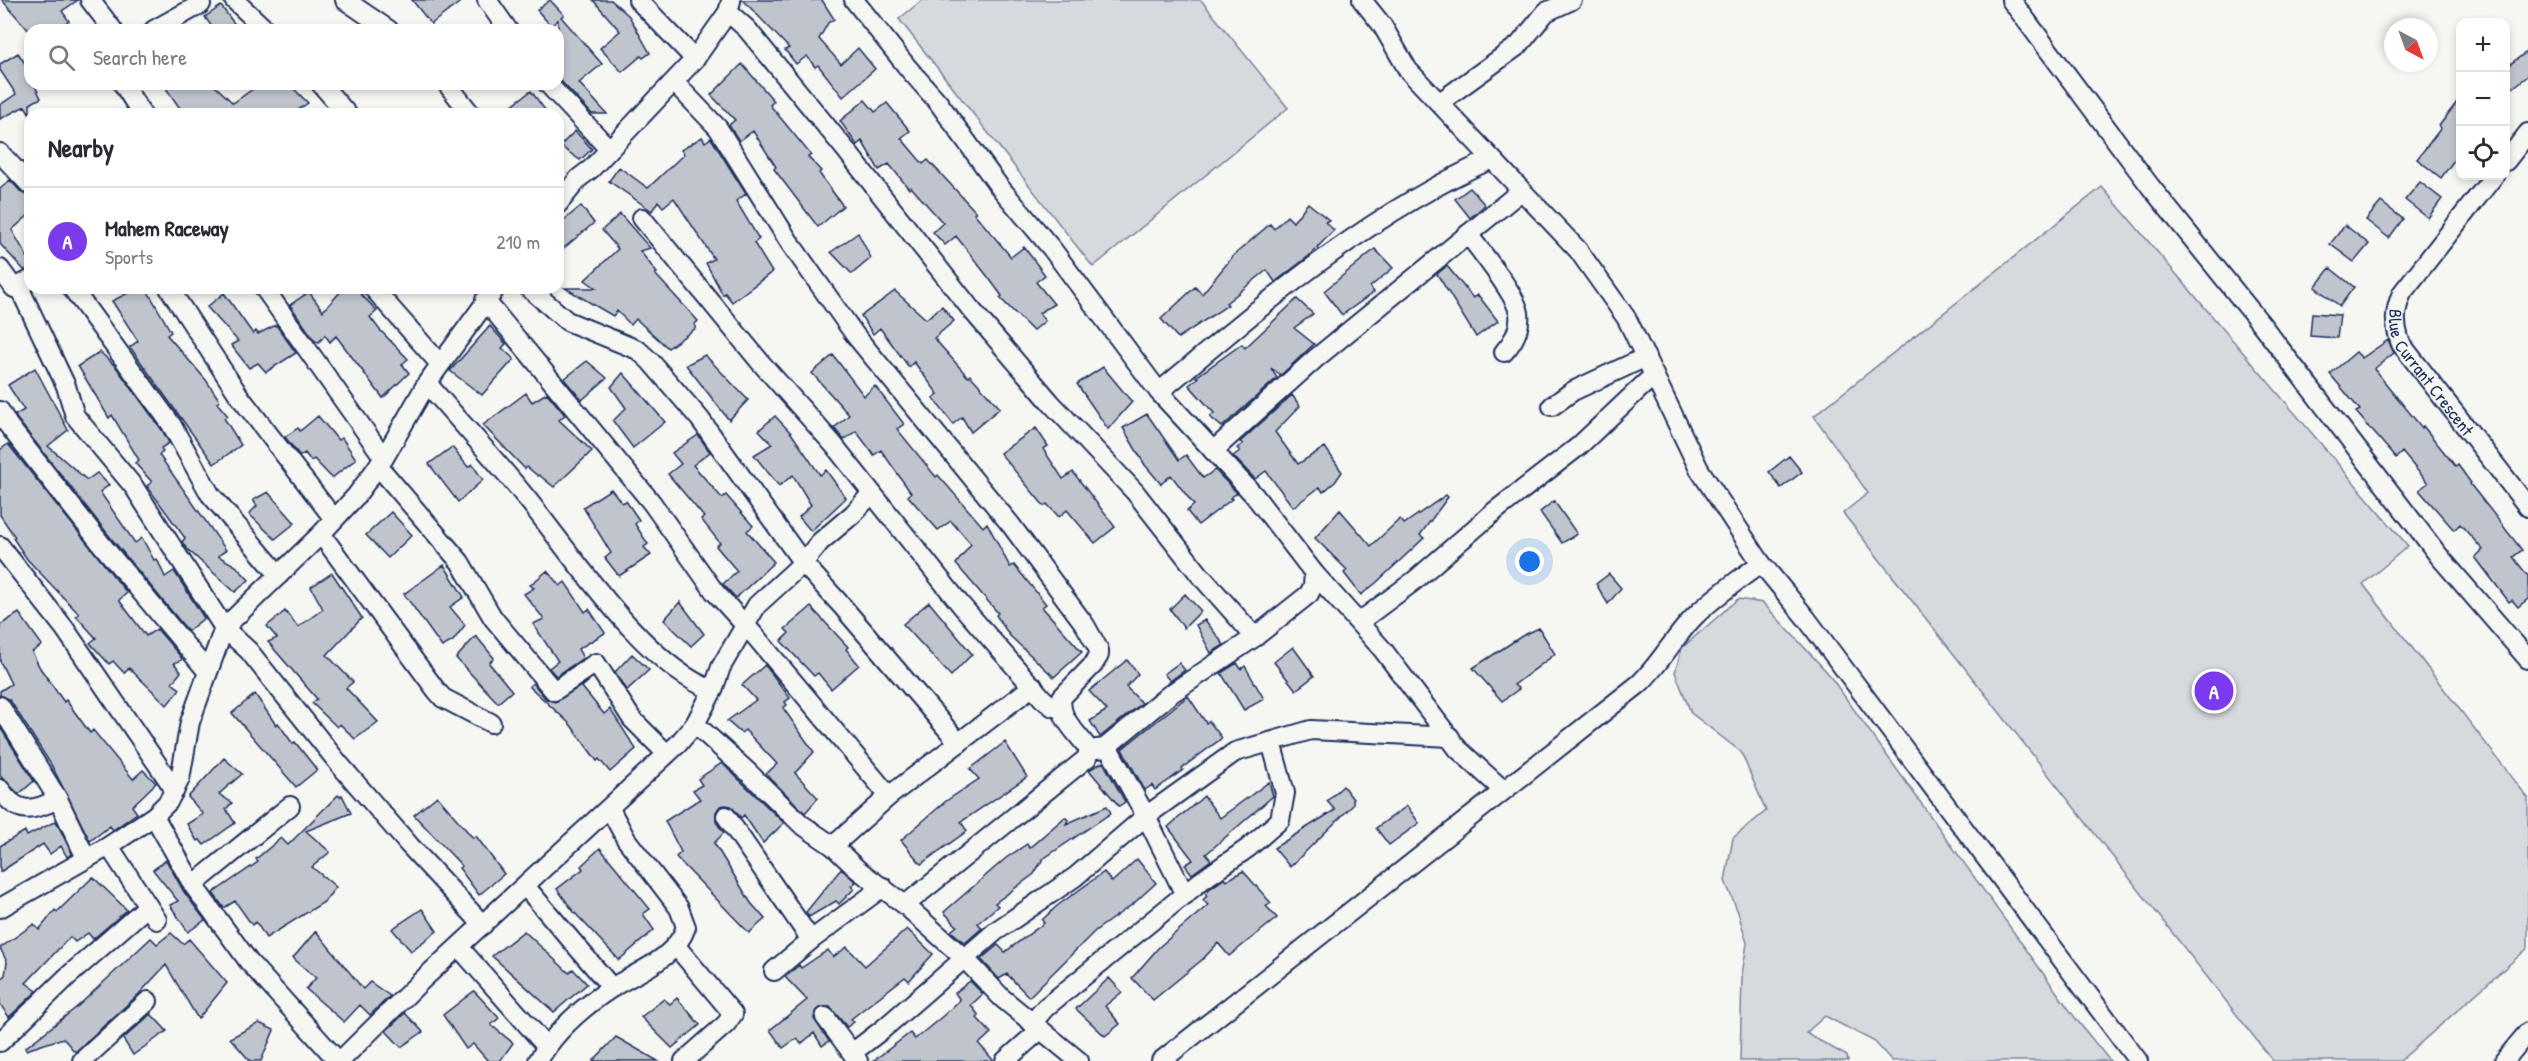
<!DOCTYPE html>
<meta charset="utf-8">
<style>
body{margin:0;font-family:"Patrick Hand",sans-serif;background:#f7f7f7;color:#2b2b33}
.controls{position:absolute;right:18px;top:18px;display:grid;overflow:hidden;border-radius:12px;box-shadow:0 3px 9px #0003}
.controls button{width:54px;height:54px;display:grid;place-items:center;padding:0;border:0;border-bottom:2px solid #e1e1e2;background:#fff;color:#2b2b33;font:30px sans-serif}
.compass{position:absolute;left:2384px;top:18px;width:54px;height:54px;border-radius:50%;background:#fff;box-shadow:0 3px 9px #0003;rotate:139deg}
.you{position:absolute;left:1530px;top:562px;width:21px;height:21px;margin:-15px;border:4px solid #fff;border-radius:50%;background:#1a73e8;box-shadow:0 0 0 9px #1a73e833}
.badge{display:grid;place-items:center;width:39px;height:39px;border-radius:50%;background:#7c3aed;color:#fff;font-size:20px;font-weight:700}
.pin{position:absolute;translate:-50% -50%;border:3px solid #fff;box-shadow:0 2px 6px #0006}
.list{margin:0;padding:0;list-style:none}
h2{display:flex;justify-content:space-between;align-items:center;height:78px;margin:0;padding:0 24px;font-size:26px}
h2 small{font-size:20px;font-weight:400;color:#7c7c81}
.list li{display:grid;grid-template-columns:39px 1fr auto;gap:18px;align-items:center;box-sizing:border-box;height:108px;padding:0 24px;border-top:2px solid #e1e1e2}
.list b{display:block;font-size:22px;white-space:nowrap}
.list p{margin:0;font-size:20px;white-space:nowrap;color:#7c7c81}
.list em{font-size:20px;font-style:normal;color:#7c7c81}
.icon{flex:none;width:33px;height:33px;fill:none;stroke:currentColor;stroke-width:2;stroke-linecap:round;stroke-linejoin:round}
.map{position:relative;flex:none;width:2528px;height:1061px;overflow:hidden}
.search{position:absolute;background:#fff;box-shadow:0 3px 9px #0003;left:24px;top:24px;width:540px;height:66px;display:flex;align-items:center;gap:15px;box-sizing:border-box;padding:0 21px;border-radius:18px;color:#7c7c81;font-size:22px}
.panel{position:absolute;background:#fff;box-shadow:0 3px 9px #0003;left:24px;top:108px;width:540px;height:186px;border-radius:18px}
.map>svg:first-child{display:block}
</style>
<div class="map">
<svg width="2528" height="1061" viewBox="0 0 2528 1061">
<rect width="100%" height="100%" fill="#f6f6f2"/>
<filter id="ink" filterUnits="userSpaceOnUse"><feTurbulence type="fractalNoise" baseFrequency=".0167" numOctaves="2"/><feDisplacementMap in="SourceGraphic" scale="12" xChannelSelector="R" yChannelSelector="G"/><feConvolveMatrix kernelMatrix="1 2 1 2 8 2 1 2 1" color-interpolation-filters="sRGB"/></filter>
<g filter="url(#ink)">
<!-- green -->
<path fill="#d6d9dd" stroke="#78849e" stroke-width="1.5" d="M922,0H1201L1288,108L1093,267L899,19Z
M2102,187L2408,546L2363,584L2528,798V948L2400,1061H2273L1843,513L1868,493L1814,416Z
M1738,599L1763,603L1827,672L2076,1019L2110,1061H1936L1934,1059L1892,1061L1875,1042L1825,1016L1806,1033L1847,1056L1848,1061H1740L1742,975L1747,943L1738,912L1725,881L1733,838L1766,811L1741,752L1691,713L1675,672L1682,648Z"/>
<!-- building -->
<path fill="#c0c4cd" stroke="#1b2f5e" stroke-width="1.5" d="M2,0H78L62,11L69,21L55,30H32L30,28V32Z
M412,0H463L431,24Z
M550,0L564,15L561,17L602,64L579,83L607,114H592L558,78V20L551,26L537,10Z
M593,0H611L629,16L650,53L643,58L641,56L622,72L600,48L620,31Z
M743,0H822L834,19L828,23L819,39L841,64L858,48L875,69L843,97L818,65L815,67L807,56L796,64L785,50L789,48Z
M221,6L239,30H214L205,17Z
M2528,51V76L2505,94V68Z
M18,53L30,71V84H34L41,98L30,104V114L25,106L0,119V105L16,94L0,70V64Z
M742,64L774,101L770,105L811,155L808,157L821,171L819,173L843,206L818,227L774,169L776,167L753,131L739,141L729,125L735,120L711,95Z
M163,84H213L233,103L260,84H289L308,103L292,114H184Z
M531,91L548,114H500Z
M2460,98V152L2441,178L2417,159L2441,128L2439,126Z
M865,100L875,112L887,103L910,131L901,138L923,164L928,160L976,212L974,213L1011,257L1024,247L1045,275L1036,282L1054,304L1039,313L1045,321L1033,331L1000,298L1002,296L988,277L956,236L945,245L933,232L943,223L911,187L909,189L889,164L879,170L862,141L857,145L840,121Z
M575,131L592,149L580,160L560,146Z
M702,137L705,142L711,138L746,194L736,201L759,239L754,243L772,272L732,302L725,293L723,295L706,263L714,259L674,198L663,207L658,201L652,211L609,181L619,167L648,188L684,154L681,150Z
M10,180L22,193L30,196V214L12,230L30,262V269L24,270L0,244V189Z
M2420,182L2442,199L2428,218L2405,200Z
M1470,188L1485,205L1470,218L1455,199Z
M2381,202L2403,219L2389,238L2366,220Z
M1308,203L1329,220L1325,222L1334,230L1309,256L1275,282L1267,270L1226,303L1228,305L1178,338L1161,319L1195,287L1202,294L1234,255L1270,224L1274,229L1287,216L1293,222Z
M581,206L594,223L558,253V225Z
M620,214L650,248L640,251L657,273L655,274L698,321L694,325L696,328L668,348L636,319L631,325L617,311L613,316L565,288H596L585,280L618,249L602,230Z
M2345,225L2369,244L2354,262L2330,244Z
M858,233L871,258L852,274L831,252Z
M1375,249L1393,268L1370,287L1374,292L1342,315L1324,291Z
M1447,266L1473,298L1478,295L1498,321L1476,337L1437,274Z
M2330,268L2354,287L2340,306L2315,287Z
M138,288H146L171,332L167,335L206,380L220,401L217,403L228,416L224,418L241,445L214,464L130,347L138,341L112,301Z
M344,288H355L377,311L370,317L379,329L408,359L402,364L409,373L383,398L336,336L330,342L325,335L319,342L315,341L290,305L309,292L323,311Z
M895,291L926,319L942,306L954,321L934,338L968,377L970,375L1000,408L971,432L962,417L953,424L933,398L938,394L914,362L909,367L880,328L873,334L861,316Z
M224,293L253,334L256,331L258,334L276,325L296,353L266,372L258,363L249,368L231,345L238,341L207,307Z
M1297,299L1313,314L1294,328L1314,344L1281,375L1271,368L1277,378L1222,427L1210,417L1214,413L1189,385L1198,378L1196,377L1242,344L1245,348Z
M2312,313L2340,315L2337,338L2310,336Z
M490,326L506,344L502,348L514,359L482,395L450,371Z
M2388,340L2394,353L2374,369L2422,428L2423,426L2456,467L2458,465L2471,483L2470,484L2522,550L2513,557L2528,576V599L2518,607L2512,600L2509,602L2475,557L2483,550L2460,524L2454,530L2419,490L2428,483L2402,452L2396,458L2356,412L2360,410L2330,374L2356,352L2362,358Z
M100,352L116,367L162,430L169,443L161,448L163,452L159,455L226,550L218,556L236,566L249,580L235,592L187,549L182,542L185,538L147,486L152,482L135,463L139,460L112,415L109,418L78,366Z
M705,355L748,400L729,420L686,365Z
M833,355L864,396L875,386L904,424L897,429L936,477L938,475L983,527L987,523L1010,567L1014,565L1046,604L1042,607L1082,652L1054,677L1010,636L996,615L998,613L956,564L971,544L951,521L938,530L908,496L911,493L881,450L874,455L856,431L844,440L834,428L849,415L812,373Z
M587,361L607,378L582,400L564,379Z
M1103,367L1132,402L1108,429L1077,384Z
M35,368L68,430L48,446L87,480L97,473L109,485L100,492L135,543L142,538L154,560L157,559L165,577L174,571L204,618L188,631L111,538L17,419L15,415L24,410L8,385Z
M623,373L665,422L633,448L613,421L626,408L611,387Z
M526,393L532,402L547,393L565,415L559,420L592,451L554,487L539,475L538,476L527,467L525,469L483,425Z
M1292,395L1300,406L1275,432L1298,464L1325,447L1342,472L1335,482L1323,492L1320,487L1293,507L1266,471L1255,479L1233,456L1240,451L1237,448L1243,444L1240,442Z
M1147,414L1179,460L1186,455L1203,478L1215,470L1237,493L1230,498L1232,499L1198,525L1187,511L1194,505L1171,475L1161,484L1145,465L1123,428Z
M318,416L338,440L342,438L356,459L332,478L314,459L311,461L305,453L300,456L285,437L298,428L300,431Z
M775,416L791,433L820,475L826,470L846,498L811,531L799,517L811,505L793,475L779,486L754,455L772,444L759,430Z
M1036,428L1048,446L1043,449L1063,479L1073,472L1115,527L1095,543L1067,510L1059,517L1047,504L1044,506L1000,453Z
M698,435L710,452L693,465L722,498L726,495L753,526L747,531L774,562L736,598L723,584L737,571L716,546L720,543L701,519L704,517L668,474L681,464L672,453Z
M8,444L127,593L119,600L146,636L157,629L181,657L182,660L174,663L181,672L172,683L180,689L167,705L129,668L124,673L113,661L109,664L90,643L96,638L76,616L79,614L27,559L13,538L15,537L0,515V450Z
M452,447L468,467L472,464L483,480L458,502L429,464Z
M1789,456L1802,472L1781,488L1769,472Z
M611,489L622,503L626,501L639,520L635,524L648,544L644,547L651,555L619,576L605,558L611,553L583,507Z
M268,492L295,523L275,539L249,514L257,506L253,500Z
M1446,495L1448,497L1420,535L1424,538L1376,583L1361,595L1344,573L1347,570L1315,538L1340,510L1371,546L1400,519L1404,524Z
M1554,501L1577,534L1562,543L1540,512Z
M391,512L412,535L388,558L366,535Z
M444,565L464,597L450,607L465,625L453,641L442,647L404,594Z
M547,571L560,586L565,582L585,612L589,609L605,633L578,649L583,658L556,676L549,668L558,661L533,624L544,619L524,594L534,588L530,585Z
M332,573L362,618L327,655L353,682L346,688L378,722L355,739L340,724L337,727L312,703L317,699L268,642L277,638L267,626L285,611L298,627L323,609L311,587Z
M1609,574L1621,588L1608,604L1596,584Z
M1185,594L1201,611L1184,628L1170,609Z
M680,602L704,634L691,646L664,620Z
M929,602L972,654L951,676L903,624Z
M811,607L848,647L846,649L859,665L831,689L818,673L814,676L781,641L789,633L785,629Z
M19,613L42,645L32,652L40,668L64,702L66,700L90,733L93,730L133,779L143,770L156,783L132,806L137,813L113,830L110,826L90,841L52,766L10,700L0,695V691L11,684L0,661V625Z
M1205,620L1224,645L1211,653L1196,625Z
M1539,628L1555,654L1514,685L1519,689L1502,701L1473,668L1522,636Z
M476,636L494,658L489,663L512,691L498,703L456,658Z
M1293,647L1314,676L1296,690L1274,662Z
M632,654L649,670L627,690L615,672Z
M1127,660L1138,674L1126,687L1142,703L1100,737L1090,721L1107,710L1089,691Z
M1179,663L1185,670L1170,681L1164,674Z
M1237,663L1241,669L1245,666L1264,699L1244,710L1221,673Z
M765,665L790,698L785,702L787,705L783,708L814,752L795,773L818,798L805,813L766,774L777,764L745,730L741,733L727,721L756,700L742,685Z
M589,681L582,687L604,714L610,709L636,749L610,772L599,759L597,761L570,724L529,686L533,683L546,699L555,702Z
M255,694L276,725L278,723L293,744L295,742L317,770L296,787L232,713Z
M1188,696L1206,723L1209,721L1222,738L1182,768L1183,770L1155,790L1152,785L1145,790L1122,749Z
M0,727L34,781L19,794L0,776Z
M1005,742L1027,777L961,822L967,831L921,864L901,840L946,801L979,779L970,769Z
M224,758L242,774L219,794L232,803L226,809L235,823L204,845L200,840L197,841L187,824L203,814L188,797Z
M1103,762L1125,802L1119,806L1089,770Z
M722,763L784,823L763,843L744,815L741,818L731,806L726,805L720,806L716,812V822L724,833L714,843L751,903L765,919L749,933L676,857L681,852L665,821L700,799L693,790L702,785L698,779Z
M1269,782L1273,796L1206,854L1211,860L1192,874L1185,865L1193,860L1168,827L1204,796L1220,818Z
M1343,786L1353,799V805L1290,867L1274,848L1335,810L1327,801Z
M338,795L340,797L342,795L351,813L306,831L330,852L312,867L336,887L324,902L266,938L256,922L252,925L235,901L224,908L213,893L258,862L256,859L281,838L288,845Z
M437,796L473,838L476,836L504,874L479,895L459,868L462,866L414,815Z
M1107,806L1111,813L1043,859L1034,874L995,903L998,906L978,923L982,928L965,943L951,931L957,926L944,912L1006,858L1027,844L1029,848L1065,817L1068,820L1066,824Z
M1407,806L1419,823L1389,845L1376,828Z
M56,821L72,854L67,857L61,846L50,854L43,844L0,872V846L25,831L27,836Z
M600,848L650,909L643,914L654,930L619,960L574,912L557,889L583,869L581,866Z
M1137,859L1156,883L1133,904L1095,931L1029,997L1007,974L999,979L981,959L998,945L1005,952L1044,923L1042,920L1057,906L1104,872L1112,882Z
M166,860L184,892L205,920L188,932L170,905L178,901L153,870Z
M841,869L856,882L851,886L854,889L839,904L836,901L809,917L806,912Z
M1243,871L1271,903L1266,906L1277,918L1229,956L1218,943L1203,959L1153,1000L1132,978L1159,947L1208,905L1203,900L1207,896L1205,892L1224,879L1226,881Z
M93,877L127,910L93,939L88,933L75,942L70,937L26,983L37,991L9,1017L0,1004V981L5,975L7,962L0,948L34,924L39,930L55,910L57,912Z
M422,909L437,931L411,951L392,929Z
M907,929L933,954L909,981L905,977L861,1011L851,1019L854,1022L847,1027L830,1007L819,1008L815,1012L814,1019L829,1041L822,1046L814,1033L801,1044L797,1038L783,1048L770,1030L807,1000L785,977L799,965L801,968L828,950L833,957L847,947L865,966Z
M316,931L363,989L370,982L390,996L370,1015L360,1005L344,1022L306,989L316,978L293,958Z
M524,931L569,973L573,969L587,984L554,1012L492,956Z
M171,933L183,944L189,939L227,983L198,1019L166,965L139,994L75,1052L63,1038L26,1050L25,1048L77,1007L151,938L157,944Z
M1109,978L1122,992L1105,1006L1120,1024L1105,1036L1076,1009Z
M970,981L983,994L971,1005L979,1016L977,1018L991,1033L979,1044L994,1061H873L910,1033L915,1039L944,1015L960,1000L955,993Z
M474,991L499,1018L491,1025L513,1043L500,1061H488L473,1044L466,1049L443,1015Z
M677,998L700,1025L672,1048L641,1017L664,999L670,1004Z
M405,1013L423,1032L401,1047L386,1031Z
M151,1014L167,1031L133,1055L123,1039Z
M259,1023L274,1030L261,1061H250L230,1038Z
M616,1037L658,1061H593Z"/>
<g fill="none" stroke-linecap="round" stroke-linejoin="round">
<defs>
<g id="minor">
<path d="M90,0L113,30"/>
<path d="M234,0L266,30"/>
<path d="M345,0L389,30"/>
<path d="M487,0L508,30"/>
<path d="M638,0L695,59"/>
<path d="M854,0L908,68L938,102L998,185L1052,249L1159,392L1254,495L1314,573L1383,650L1458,749L1503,790"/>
<path d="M1362,0L1382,25L1408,70L1578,250L1627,319L1699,469L1761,563L1806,618L2138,1061"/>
<path d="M2011,0L2150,186L2262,325L2439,556L2528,659"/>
<path d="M728,12L747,29L845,149L970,308L1051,403L1135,492L1200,575L1255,637"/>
<path d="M154,30L201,4"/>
<path d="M674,82L718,128L790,243L855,335L1011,525L1085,625L1099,650V655L1093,665L1062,697C1057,718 1079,734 1089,750L1087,758L905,905"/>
<path d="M123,84L142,114"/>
<path d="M321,84L347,114"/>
<path d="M447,84L471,114"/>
<path d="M548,84L609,149"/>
<path d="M1440,102L1519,45L1546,12L1572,0"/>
<path d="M0,153L30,185"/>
<path d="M2506,161L2528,133"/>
<path id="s1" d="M2494,176L2402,293C2394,312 2394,325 2401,344L2528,507"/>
<path d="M558,204L579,178L591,169L695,59L728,12L731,1"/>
<path d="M642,218L761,363L833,444L961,605L1043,699L1053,707L1061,708"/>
<path d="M1468,234C1481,252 1516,294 1519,313C1521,328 1514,341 1504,352"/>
<path d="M0,269L14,288L30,280"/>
<path d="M19,287L66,386L75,416L134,487L224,628L249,651L340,765L410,846L483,925"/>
<path d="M72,288L171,424L210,494L279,575"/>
<path d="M169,288L240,397L334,519"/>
<path d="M264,288L384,458"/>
<path d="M373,288L440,364"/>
<path d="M529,288L567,321L638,350L650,361L700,419L803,563L842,606L959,743"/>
<path d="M485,300L652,503L714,591L755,636L889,796L1033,686"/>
<path d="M427,383C460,422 496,460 528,500C572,555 647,668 713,690"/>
<path d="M1159,392C1264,304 1367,214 1492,159"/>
<path d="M1552,406L1573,391L1646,357"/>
<path d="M0,411L8,425L102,545L207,671"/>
<path d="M1213,451L1315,359L1521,191"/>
<path d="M378,466L460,562L493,618L554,691L596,663L632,719L667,754"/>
<path d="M321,534L436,690L443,698L491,723"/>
<path d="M0,546L65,629L175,790"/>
<path d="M1359,622L1414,581L1495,511L1579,446L1654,375"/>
<path d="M0,706L58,799L86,858"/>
<path d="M695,724L749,773L801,824L833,846L857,869L905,905L964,958L1002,998L1079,1061"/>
<path d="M1106,747L1169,695L1255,637L1309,594L1313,586L1314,573"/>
<path d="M1096,749L1108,748L1110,751L1146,816L1185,895"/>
<path d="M0,789C17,815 32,812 58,799"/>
<path d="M154,816L193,885L249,962L338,1061"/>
<path d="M726,816L811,940L883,887"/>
<path d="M109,846L157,920"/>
<path d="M833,846L889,796"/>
<path d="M193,885L290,806"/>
<path d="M525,886L612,988"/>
<path d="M0,908L109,846L154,816L168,802L180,779L190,722L224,628L321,534L356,496L384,458L427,383L496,288"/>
<path d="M676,946L733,1014L726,1024L684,1061"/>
<path d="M459,947L546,1046"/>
<path d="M774,971L811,940"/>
<path d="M825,1017L858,1061"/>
<path d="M1032,1023L1046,1007L1201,881L1248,848L1280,820L1285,793L1271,742"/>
<path d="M0,1042L67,977L148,906"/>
<path d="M852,1053L883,1029L996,931L1075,877L1146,816L1235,752L1311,730L1450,737"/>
<path d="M82,1061L148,1001"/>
<path d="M340,1061L420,982L678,744L695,724L713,690L721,667L757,605L803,563L820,542L853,514L871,494"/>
<path d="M538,1061C555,1031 584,1006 613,987C639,971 676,958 686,927L679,908L626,839L610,809"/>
<path d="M1005,1061L1040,1030"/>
<path d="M1161,1061L1639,684C1661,663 1674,637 1695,616C1715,596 1739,580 1761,563"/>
<path d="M2504,1061L2528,1032"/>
</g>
</defs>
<!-- minor casing -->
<use href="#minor" stroke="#1b2f5e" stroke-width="22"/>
<!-- minor -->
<use href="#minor" stroke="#f6f6f2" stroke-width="18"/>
</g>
</g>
<g text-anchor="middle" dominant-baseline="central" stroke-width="4.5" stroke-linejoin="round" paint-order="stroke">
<!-- street labels -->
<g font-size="18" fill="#1b2f5e" stroke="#f6f6f2">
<text stroke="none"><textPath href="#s1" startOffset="240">Blue Currant Crescent</textPath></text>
</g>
</g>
</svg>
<div class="controls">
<button>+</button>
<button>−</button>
<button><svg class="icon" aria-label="locate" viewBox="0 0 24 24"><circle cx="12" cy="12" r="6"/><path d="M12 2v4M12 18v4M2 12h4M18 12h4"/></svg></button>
</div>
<svg class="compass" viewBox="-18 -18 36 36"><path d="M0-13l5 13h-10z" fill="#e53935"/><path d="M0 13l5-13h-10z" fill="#7c7c81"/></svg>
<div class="you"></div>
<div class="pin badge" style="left:2214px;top:691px">A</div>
<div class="search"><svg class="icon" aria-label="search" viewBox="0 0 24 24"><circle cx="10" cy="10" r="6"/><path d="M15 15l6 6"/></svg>Search here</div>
<section class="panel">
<h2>Nearby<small></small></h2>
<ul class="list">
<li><span class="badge">A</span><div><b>Mahem Raceway</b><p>Sports</p></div><em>210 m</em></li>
</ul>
</section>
</div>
